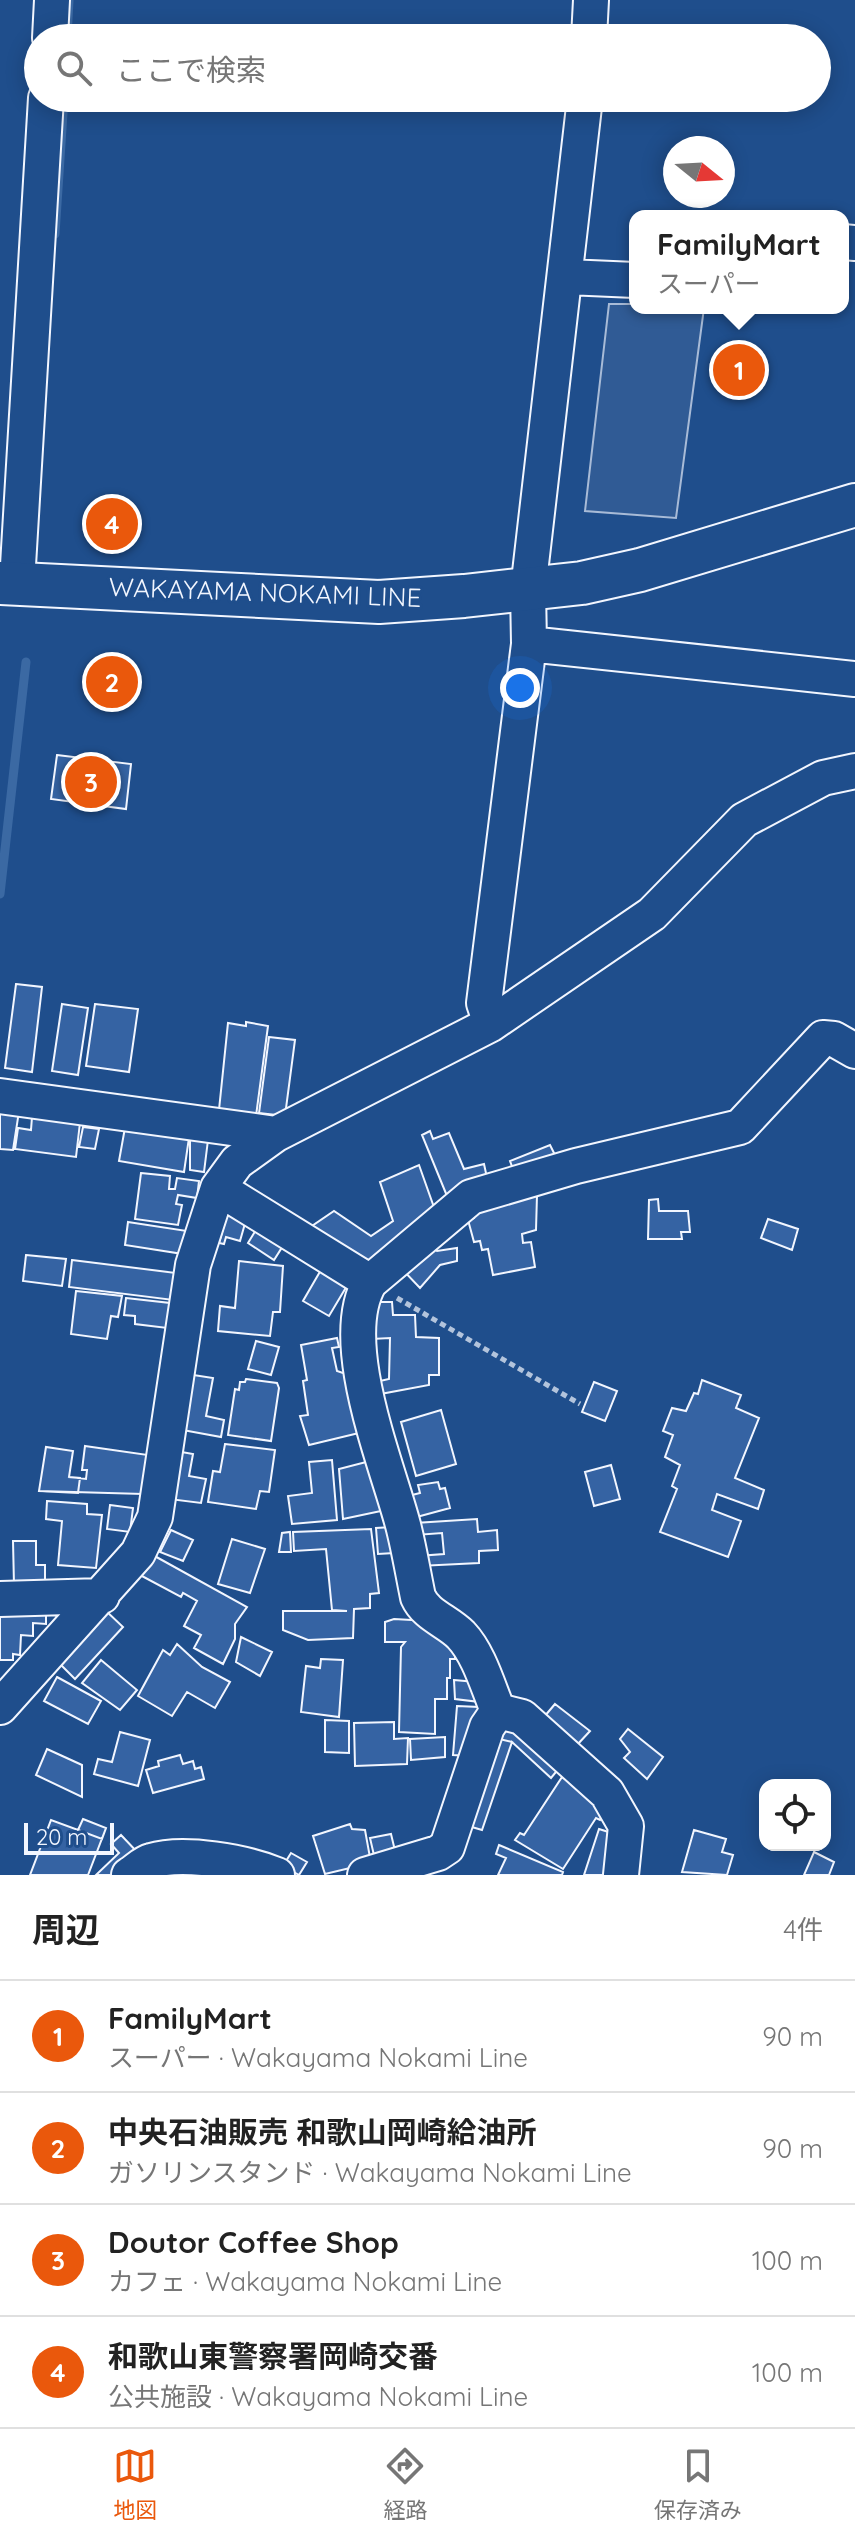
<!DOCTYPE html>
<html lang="ja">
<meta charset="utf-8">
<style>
body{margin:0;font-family:Quicksand,"Noto Sans JP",sans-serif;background:#f2f2f2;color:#222}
.controls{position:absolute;right:24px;bottom:24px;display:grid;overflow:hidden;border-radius:16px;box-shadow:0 4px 20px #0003}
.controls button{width:72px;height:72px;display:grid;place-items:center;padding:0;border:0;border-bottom:2px solid #e0e0e0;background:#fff;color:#222;font:40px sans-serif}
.compass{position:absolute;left:663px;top:136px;width:72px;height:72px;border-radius:50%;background:#fff;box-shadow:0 4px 20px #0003;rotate:108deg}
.scale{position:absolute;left:24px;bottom:20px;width:90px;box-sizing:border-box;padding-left:8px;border:4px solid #f2f6ff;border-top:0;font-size:22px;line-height:28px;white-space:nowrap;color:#f2f6ff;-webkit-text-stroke:6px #1f4e8c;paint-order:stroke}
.you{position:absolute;left:520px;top:688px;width:28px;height:28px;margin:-20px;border:6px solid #fff;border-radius:50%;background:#1a73e8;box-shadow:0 0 0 12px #1a73e833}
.badge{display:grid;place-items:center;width:52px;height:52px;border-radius:50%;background:#ea580c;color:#fff;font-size:26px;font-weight:700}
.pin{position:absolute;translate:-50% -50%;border:4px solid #fff;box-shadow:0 2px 8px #0006}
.popup{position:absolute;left:629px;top:210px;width:220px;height:104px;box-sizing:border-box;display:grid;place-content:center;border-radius:16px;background:#fff;filter:drop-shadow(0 2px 6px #0005);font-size:26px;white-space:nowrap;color:#767676}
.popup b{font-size:30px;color:#222}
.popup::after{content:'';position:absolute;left:50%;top:100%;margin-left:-16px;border:16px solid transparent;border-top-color:#fff}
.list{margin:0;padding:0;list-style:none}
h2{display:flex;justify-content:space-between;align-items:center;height:104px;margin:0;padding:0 32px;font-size:34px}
h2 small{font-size:26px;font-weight:400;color:#767676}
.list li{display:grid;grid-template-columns:52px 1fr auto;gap:24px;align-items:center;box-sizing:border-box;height:112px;padding:0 32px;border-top:2px solid #e0e0e0}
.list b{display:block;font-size:30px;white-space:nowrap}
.list p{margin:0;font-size:26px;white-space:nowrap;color:#767676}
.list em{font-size:26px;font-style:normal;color:#767676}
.icon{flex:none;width:44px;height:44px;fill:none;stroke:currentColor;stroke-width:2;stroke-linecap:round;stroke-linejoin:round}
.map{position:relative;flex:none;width:855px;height:1875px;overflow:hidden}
.search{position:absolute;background:#fff;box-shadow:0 4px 20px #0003;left:24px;right:24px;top:24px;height:88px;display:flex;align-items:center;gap:20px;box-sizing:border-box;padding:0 28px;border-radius:44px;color:#767676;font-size:30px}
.sheet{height:552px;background:#fff}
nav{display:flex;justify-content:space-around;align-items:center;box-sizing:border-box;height:112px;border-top:2px solid #e0e0e0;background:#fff;font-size:22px;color:#767676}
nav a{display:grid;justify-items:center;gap:4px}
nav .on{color:#ea580c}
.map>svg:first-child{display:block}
</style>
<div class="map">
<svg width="855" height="1875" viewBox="0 0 855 1875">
<rect width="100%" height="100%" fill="#1f4e8c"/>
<!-- parking -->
<path fill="#305b95" stroke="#a8bbd7" stroke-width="2" d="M609,304H635V308H704L676,518L585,511Z"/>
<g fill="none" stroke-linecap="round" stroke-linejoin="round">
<!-- stream -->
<path stroke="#3b69a3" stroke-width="9" d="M67,38L69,0
M55,234L64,98
M0,894L26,662"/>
</g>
<!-- building -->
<path fill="#3563a3" stroke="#f2f6ff" stroke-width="2" d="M57,755L131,764L126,809L51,799Z
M16,984L42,987L32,1072L5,1068Z
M62,1004L88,1008L78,1075L52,1071Z
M95,1004L138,1009L129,1072L86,1066Z
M246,1022L268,1026L256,1116L219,1110L228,1023L246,1026Z
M269,1037L295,1040L285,1116L259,1113Z
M0,1103L20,1105L13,1150L0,1149Z
M81,1114L76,1157L15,1149L18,1128L31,1130L32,1117Z
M126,1122L190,1131L184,1172L119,1161Z
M83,1127L99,1129L95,1149L79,1147Z
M430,1131L433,1139L449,1133L464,1169L484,1164L489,1187L447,1196L422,1135Z
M190,1138L208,1140L204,1172L190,1170Z
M550,1145L558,1161L516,1177L510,1161Z
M419,1165L436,1213L371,1268L309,1228L334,1211L371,1236L393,1221L380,1182Z
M141,1173L170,1176L169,1189H175L177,1178L199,1181L197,1198L178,1195L176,1204L182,1205L178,1225L135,1219Z
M537,1195L536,1230L522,1234L523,1243L531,1242L535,1267L493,1275L488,1249L482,1250L480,1241L474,1242L468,1220L474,1218L471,1202Z
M658,1199L659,1211H688L690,1232H681L682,1239H648L649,1200Z
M229,1208L248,1213L240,1241L226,1237L224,1244L219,1243Z
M768,1219L798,1229L792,1250L761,1238Z
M128,1222L187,1231L183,1254L125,1245Z
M259,1225L286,1241L274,1260L248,1243Z
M429,1243L437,1251L457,1248V1261L440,1265L420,1288L401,1268Z
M26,1255L66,1259L62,1286L23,1281Z
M72,1260L176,1273L173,1300L69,1287Z
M239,1261L283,1266L280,1312H273L270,1336L218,1331L220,1306L235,1308Z
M325,1263L351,1279L329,1316L303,1301Z
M76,1291L122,1296L118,1317L111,1316L107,1339L71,1334Z
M126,1298L170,1303L167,1328L135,1324V1316L124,1315Z
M371,1302H392L393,1315H415L416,1337L439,1338V1375H429V1385L375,1395L371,1383L389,1379L390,1338L372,1339Z
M337,1338L339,1347L332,1348L337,1371L349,1375L359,1433L309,1445L300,1416L308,1415L303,1381L307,1380L301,1345Z
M256,1341L279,1347L271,1375L248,1369Z
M187,1374L213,1378L206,1416L224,1420L221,1437L177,1429Z
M246,1379L277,1383L279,1388L271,1441L228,1435L235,1389L239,1390L240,1382H245Z
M702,1380L741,1395L736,1408L759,1418L735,1478L764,1490L758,1509L717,1494L712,1510L741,1521L728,1557L660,1532L677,1489L672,1486L680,1465L665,1457L673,1435L663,1431L672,1408L686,1411L694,1393L698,1394Z
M594,1382L617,1391L605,1421L582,1412Z
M441,1410L456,1464L416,1476L401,1422Z
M225,1444L275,1450L269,1492L260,1491L256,1509L208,1502L213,1471L220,1472Z
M85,1446L148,1455L143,1494L39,1491L46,1447L73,1451L69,1477L86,1479L87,1470H82Z
M46,1447L73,1451L69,1477L80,1478L78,1493L39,1491Z
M176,1451L193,1454L189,1476L206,1479L201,1503L169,1499Z
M332,1460L337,1520L292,1524L288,1496L312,1493L309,1462Z
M370,1461L381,1511L343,1519L339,1469Z
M611,1465L620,1499L594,1506L585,1472Z
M438,1482L440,1489L445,1488L450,1508L413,1518L408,1496L420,1493L418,1485Z
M47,1501L87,1504V1514L102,1515L96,1568L58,1565L62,1521L46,1519Z
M110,1505L133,1508L130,1532L107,1529Z
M477,1519L478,1532L497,1530L498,1550L479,1551V1563L419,1566L418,1556L444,1554L442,1533L416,1535L415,1523Z
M392,1527L394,1553L378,1554L376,1528Z
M371,1529L379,1593L370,1594V1608L354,1609L353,1638L308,1640L283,1630V1611H347L332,1610L326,1549L294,1551L293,1532Z
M171,1530L193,1540L183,1561L160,1552Z
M290,1532L291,1552H279L282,1533Z
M232,1539L265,1549L250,1593L218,1584Z
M13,1541H36V1565H45V1586L14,1585Z
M151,1554L247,1607L235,1624V1639L223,1664L194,1648L201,1635L184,1626L197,1601L183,1593L181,1597L140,1575Z
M0,1608H46V1624L33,1623V1636L21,1635L20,1655L13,1654V1660H0Z
M104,1609L123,1627L75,1679L55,1659Z
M394,1619L429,1621L455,1645V1659H450V1678H447V1699H435V1734L399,1732L401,1647L405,1642H385V1622Z
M241,1637L272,1652L260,1676L236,1662Z
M177,1644L202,1667L230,1682L215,1708L187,1692L172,1716L138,1696L163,1650L170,1655Z
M321,1659L343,1660L339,1717L301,1712L306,1666L320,1668Z
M101,1660L137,1690L120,1710L82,1683Z
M57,1677L101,1701L88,1724L44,1701Z
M454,1680L476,1682L480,1702L455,1699Z
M555,1704L590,1731L577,1745L544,1717Z
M457,1706L479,1707L469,1756L453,1755Z
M325,1720L349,1721V1753L325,1752Z
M394,1722V1739L408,1738L407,1764L355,1766L354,1723Z
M501,1722L565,1761L551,1778L512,1742L482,1830L465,1825Z
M628,1729L663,1757L647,1779L624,1758L630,1752L620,1739Z
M120,1732L150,1740L138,1786L94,1774L98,1759L112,1762Z
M445,1737V1757L411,1760L410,1739Z
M495,1738L512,1742L482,1830L465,1825Z
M47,1749L82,1765V1797L36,1775Z
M180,1755L183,1764L193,1761L195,1769L201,1767L204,1779L153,1793L146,1770L159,1766L158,1761Z
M562,1777L608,1806L600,1820L596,1818L563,1869L515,1840L520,1833L524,1835Z
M83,1819L106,1828L88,1875H30L51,1820L78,1830Z
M83,1819L106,1828L102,1839L78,1830Z
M350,1824L352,1829L365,1830L371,1863L325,1874L313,1836Z
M599,1829L618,1835L605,1875H584Z
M694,1830L726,1839L722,1852L733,1855L727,1875L682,1872Z
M391,1834L397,1859L376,1864L370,1838Z
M121,1835L139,1854L117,1875H96L119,1853L111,1844Z
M499,1845L563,1872L562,1875H498L506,1858L496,1854Z
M814,1852L834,1862L829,1875H804Z
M291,1853L307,1862L299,1875L283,1866Z"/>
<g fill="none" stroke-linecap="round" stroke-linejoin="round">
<defs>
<path id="minor" d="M50,38L52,0
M589,38L591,0
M843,242L855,243
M567,277L635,280
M17,582L46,98
M529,644L855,679
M491,1024L484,1003L529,644L528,590L585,98
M0,1096L276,1134
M218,1188L370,1282
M0,1599L102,1596
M0,1707L138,1553L155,1517L193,1265L218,1188L237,1162L276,1134L491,1024L652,914L744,820L823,778L855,771
M498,1711C488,1687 479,1654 461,1635C447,1621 426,1615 418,1597C413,1573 409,1548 403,1525C387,1464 335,1340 370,1282L471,1197L576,1166L740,1127L823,1038L834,1039L855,1051
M498,1711L522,1717L607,1793L626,1826L621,1875
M129,1875C136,1871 143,1863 151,1861C184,1851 245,1862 277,1875
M365,1875L438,1853L447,1847L487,1727L498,1711"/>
<path id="major" d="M0,583L379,602L464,596L582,583L640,570L855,505"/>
</defs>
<!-- minor casing -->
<use href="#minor" stroke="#f2f6ff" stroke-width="38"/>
<!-- major casing -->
<use href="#major" stroke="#f2f6ff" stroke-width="46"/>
<!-- path -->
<path stroke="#b3c4dc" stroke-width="5" stroke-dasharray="6 4" stroke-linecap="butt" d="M397,1298L580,1404"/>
<!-- minor -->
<use href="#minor" stroke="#1f4e8c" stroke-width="34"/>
<!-- major -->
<use href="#major" stroke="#1f4e8c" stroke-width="42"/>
</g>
<g text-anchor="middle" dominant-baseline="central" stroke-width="6" stroke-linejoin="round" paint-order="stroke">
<!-- street labels -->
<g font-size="26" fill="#f2f6ff" stroke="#1f4e8c">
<text transform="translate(265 592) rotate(2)">WAKAYAMA NOKAMI LINE</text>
</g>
</g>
</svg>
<div class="controls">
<button><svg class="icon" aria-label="locate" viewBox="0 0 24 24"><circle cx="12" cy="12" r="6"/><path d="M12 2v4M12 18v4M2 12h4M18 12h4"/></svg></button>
</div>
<svg class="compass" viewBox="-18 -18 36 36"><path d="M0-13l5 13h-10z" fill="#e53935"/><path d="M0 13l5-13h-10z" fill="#767676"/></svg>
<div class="scale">20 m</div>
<div class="you"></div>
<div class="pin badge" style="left:739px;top:370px">1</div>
<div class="popup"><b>FamilyMart</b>スーパー</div>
<div class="pin badge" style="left:112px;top:682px">2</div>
<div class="pin badge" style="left:91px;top:782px">3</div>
<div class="pin badge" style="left:112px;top:524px">4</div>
<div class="search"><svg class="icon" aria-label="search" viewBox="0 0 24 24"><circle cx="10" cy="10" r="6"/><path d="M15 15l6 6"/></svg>ここで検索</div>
</div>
<section class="sheet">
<h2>周辺<small>4件</small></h2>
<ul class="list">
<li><span class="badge">1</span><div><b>FamilyMart</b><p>スーパー · Wakayama Nokami Line</p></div><em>90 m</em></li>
<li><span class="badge">2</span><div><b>中央石油販売 和歌山岡崎給油所</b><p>ガソリンスタンド · Wakayama Nokami Line</p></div><em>90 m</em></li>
<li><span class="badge">3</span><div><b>Doutor Coffee Shop</b><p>カフェ · Wakayama Nokami Line</p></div><em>100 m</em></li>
<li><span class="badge">4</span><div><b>和歌山東警察署岡崎交番</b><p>公共施設 · Wakayama Nokami Line</p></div><em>100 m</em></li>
</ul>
</section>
<nav>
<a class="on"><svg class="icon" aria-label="map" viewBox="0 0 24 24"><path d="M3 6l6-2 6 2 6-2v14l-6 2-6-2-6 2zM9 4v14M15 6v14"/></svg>地図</a>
<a><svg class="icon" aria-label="directions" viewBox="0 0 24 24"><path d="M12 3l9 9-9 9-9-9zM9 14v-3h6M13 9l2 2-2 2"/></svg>経路</a>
<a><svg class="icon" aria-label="saved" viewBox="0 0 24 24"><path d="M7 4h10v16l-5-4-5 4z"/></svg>保存済み</a>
</nav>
